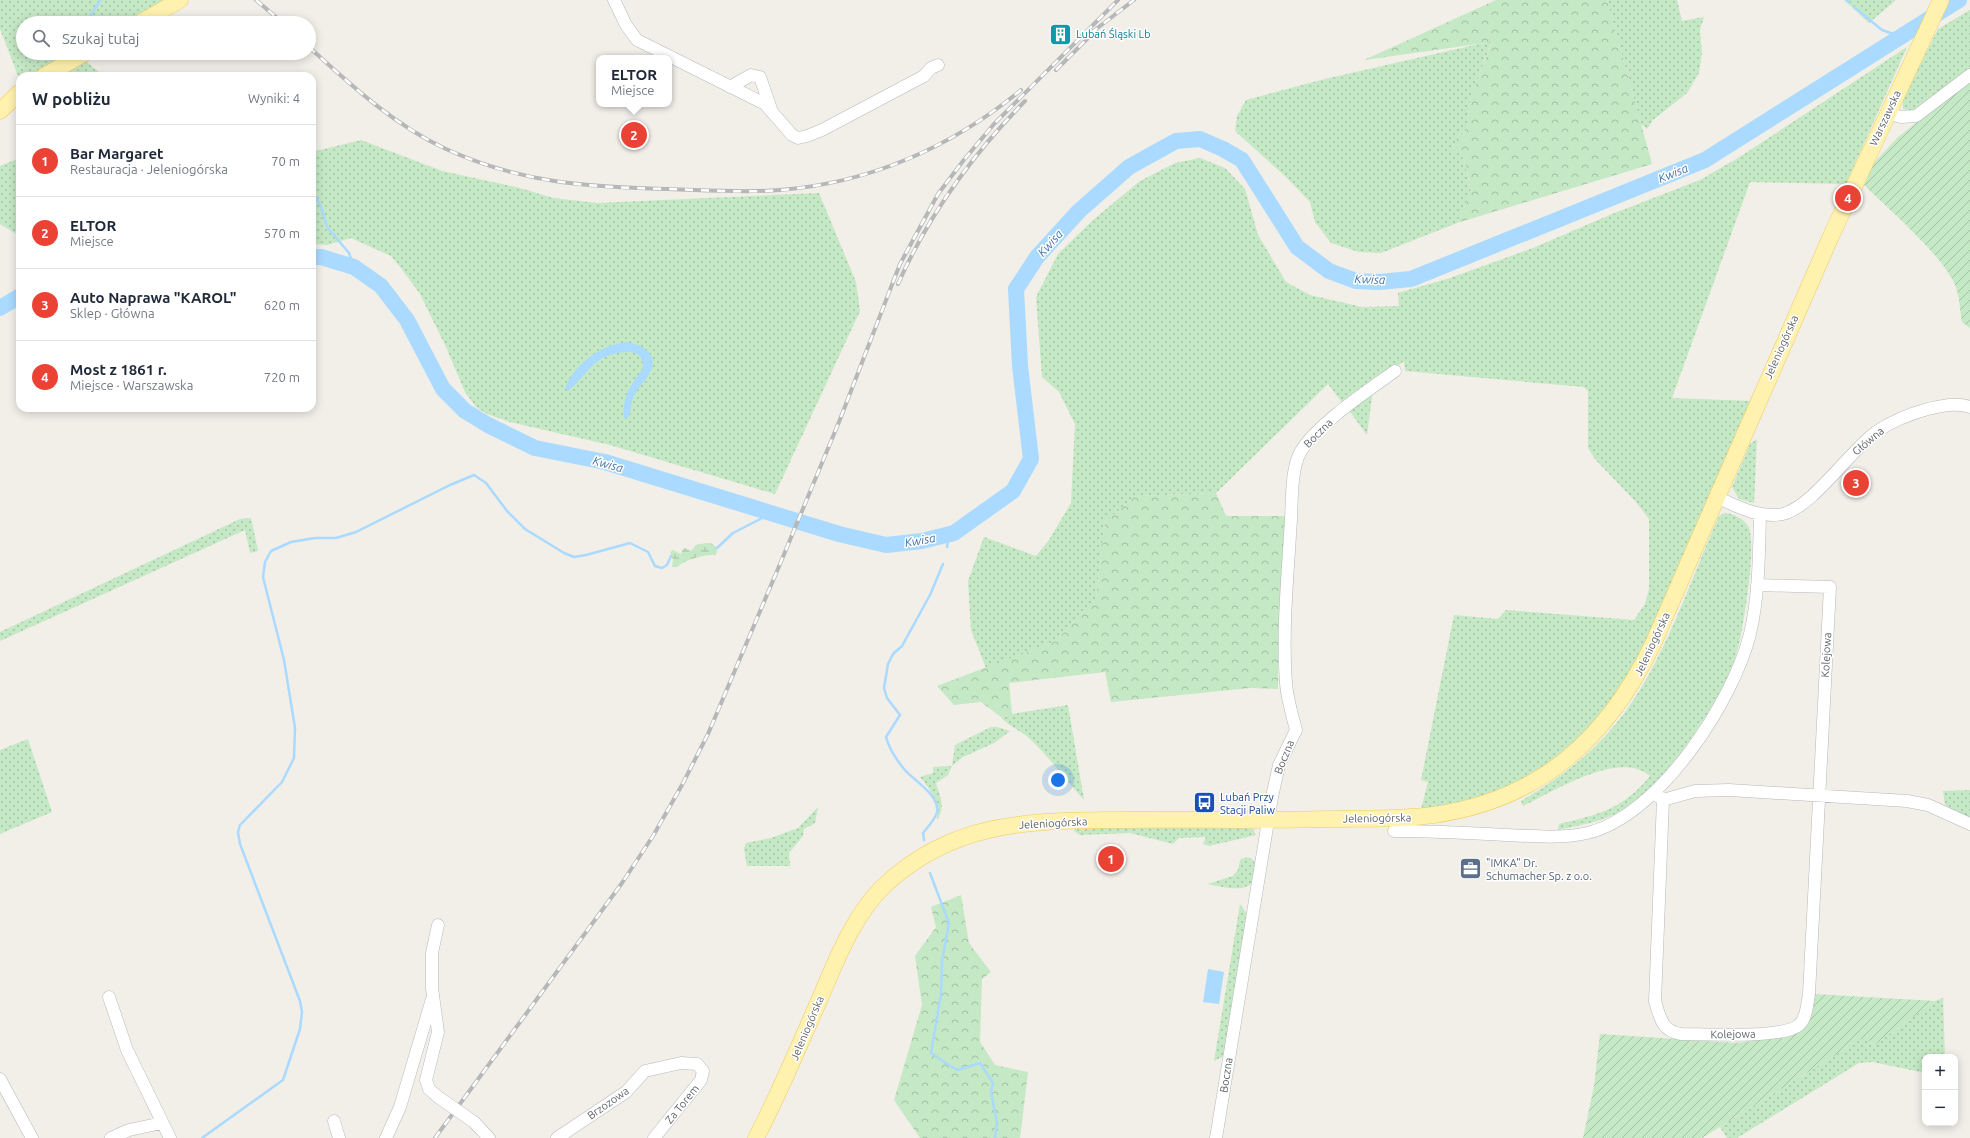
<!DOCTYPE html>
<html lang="pl">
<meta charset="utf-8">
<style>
body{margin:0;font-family:Ubuntu,sans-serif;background:#f2f2f3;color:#1f2937}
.controls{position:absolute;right:12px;bottom:12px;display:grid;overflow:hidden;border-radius:8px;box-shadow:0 2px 10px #0003}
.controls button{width:36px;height:36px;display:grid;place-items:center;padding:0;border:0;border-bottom:1px solid #e0e1e3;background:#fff;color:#1f2937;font:20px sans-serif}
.you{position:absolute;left:1058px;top:780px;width:14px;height:14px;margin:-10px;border:3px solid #fff;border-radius:50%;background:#1a73e8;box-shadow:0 0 0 6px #1a73e833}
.badge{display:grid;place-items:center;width:26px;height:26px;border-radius:50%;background:#ea4335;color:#fff;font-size:13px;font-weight:700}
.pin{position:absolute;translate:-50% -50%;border:2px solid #fff;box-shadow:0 1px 4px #0006}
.popup{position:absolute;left:596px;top:55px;width:76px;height:52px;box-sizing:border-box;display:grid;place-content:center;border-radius:8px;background:#fff;filter:drop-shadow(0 1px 3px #0005);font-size:13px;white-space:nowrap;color:#747a83}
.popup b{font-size:15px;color:#1f2937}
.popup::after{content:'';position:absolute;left:50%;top:100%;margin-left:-8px;border:8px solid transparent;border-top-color:#fff}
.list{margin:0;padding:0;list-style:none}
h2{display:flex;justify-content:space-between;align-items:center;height:52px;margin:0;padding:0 16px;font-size:17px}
h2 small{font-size:13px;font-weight:400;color:#747a83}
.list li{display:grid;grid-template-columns:26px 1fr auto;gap:12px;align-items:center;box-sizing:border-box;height:72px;padding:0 16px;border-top:1px solid #e0e1e3}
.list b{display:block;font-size:15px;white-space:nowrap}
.list p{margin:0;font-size:13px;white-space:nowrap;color:#747a83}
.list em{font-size:13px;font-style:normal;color:#747a83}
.icon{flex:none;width:22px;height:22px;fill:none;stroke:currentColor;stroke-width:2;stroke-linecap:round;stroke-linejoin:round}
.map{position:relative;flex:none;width:1970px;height:1138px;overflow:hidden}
.search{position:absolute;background:#fff;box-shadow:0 2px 10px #0003;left:16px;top:16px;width:300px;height:44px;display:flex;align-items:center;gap:10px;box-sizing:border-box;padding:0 14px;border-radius:22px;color:#747a83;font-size:15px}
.panel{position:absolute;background:#fff;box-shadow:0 2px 10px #0003;left:16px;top:72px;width:300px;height:340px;border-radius:12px}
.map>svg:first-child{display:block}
</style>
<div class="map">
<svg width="1970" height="1138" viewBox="0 0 1970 1138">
<defs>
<pattern id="grass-dots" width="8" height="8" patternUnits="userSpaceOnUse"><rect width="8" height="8" fill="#c5e8c5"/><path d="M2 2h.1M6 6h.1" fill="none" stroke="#a3c0a4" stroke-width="1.8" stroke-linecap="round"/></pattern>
<pattern id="forest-crowns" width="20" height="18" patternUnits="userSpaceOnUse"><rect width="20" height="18" fill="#c5e8c5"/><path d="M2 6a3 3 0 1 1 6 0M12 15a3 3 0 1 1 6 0" fill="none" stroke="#a3c0a4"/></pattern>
<pattern id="wetland-marsh" width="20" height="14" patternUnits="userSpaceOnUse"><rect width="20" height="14" fill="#c5e8c5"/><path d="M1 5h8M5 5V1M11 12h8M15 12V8" fill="none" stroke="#a3c0a4"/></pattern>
<pattern id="garden-furrows" width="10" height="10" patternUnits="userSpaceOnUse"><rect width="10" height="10" fill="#c5e8c5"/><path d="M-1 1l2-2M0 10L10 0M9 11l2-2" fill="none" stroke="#a3c0a4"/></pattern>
</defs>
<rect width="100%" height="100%" fill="#f1efe8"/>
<!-- grass -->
<path fill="url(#grass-dots)" d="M0,0H165L123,23H23V53H69L28,76H20V81L0,29Z
M1607,0H1677L1682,21L1704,17L1700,30L1702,53L1699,73L1687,93L1653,120L1647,129L1641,124Z
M1844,0H1896L1869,23Z
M1970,10V70L1914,111L1903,109V99L1938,29Z
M1492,41L1470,99L1467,130L1457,137L1453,150L1461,154L1465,163L1471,192L1457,223L1381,253L1359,252L1331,243L1315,222L1310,202L1286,177L1235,131L1237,116L1246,100L1325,79Z
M1907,47L1846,184L1750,182L1672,398L1752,401L1669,593L1630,675L1582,738L1531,776L1469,803L1421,809L1428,782L1421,780L1454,615L1498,619L1506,610L1634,620L1645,604L1649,589V519L1636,502L1595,459L1588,448V391L1584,387L1405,371L1404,361L1345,406L1328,384L1216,493L1136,496L1105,522L1096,598L1056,641L986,668L971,630L968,581L984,537L1036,556L1049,540L1071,503L1075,424L1059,392L1042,377L1036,297L1058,254L1093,220L1140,181L1175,163L1200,158L1225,168L1245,189L1258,235L1286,282L1310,295L1362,307L1399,306L1398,293L1450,278L1533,248L1612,214L1700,180L1738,158Z
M84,60L104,76H57Z
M361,140L442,171L520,188L553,198L597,203L819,193L856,282L860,311L775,494L610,445L510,422L487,414L476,407L465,392L446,347L420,294L401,268L391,256L351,238L327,245L312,244V152Z
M20,158V236L0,224V166Z
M1373,389L1367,435L1348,409Z
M1757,439L1754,503L1739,499L1732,487L1750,444Z
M1725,513C1734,514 1743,518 1748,526C1757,542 1745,613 1741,634C1738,650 1732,670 1724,685C1702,725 1663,785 1624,809C1604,822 1580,825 1558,830L1559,824C1598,815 1623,809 1650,776C1619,749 1553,792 1523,806L1521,801C1553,782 1582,762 1607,734C1659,679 1688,585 1719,516Z
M251,518L258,551L250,553L245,530L0,641V632L240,519Z
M1068,705L1084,800C1066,780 1050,758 1030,739C1023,732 1005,724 1001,717L1012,714Z
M991,727H997L1010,731L994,743L963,757L952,766L948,775L936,783C940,797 946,806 937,820C939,802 931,790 920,777L933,773V767L952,766L955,745Z
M28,739L52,812L0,834V750Z
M1970,790V818L1945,805L1943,791Z
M818,807L815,823L804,829L803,836L789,853L790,866H747L744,848L746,843L771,838L798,828Z
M1245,825L1246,828L1253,829L1256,835L1209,846L1203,844L1206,837L1179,838L1173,844L1130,833L1080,835L1074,831L1075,828Z
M1246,857L1252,859L1256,864C1255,868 1255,875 1254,879C1248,895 1219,886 1207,884L1233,876L1238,870L1240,860Z
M1240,904L1247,914L1224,1056L1214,1061Z
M1943,998L1945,1057H1925V1073L1873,1062L1859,1063L1737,1138H1727L1720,1127L1866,1036L1873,1046L1935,1001Z"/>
<!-- forest -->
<path fill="url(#forest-crowns)" d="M1496,0H1607L1652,164L1457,223L1471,191L1465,163L1461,154L1453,150L1457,137L1467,130L1470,99L1492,42L1364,60Z
M1216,493L1226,516H1285L1278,636V689L1250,688L1111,702L1105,672L1009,683L1012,714L1001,717L981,702L954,705L937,686L1056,641L1096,598L1105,522L1136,496Z
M961,895L969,943L991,972L982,979L980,1042L995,1065L1028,1072L1020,1138H920L894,1100L922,1005L915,956L936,927L931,907Z"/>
<!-- wetland -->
<path fill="url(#wetland-marsh)" d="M706,543H711L717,548V552L715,555C705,554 684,560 677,567H672L673,560L670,552L673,550L681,554L683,549L686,548L691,551L696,545Z"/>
<!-- garden -->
<path fill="url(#garden-furrows)" d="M1970,81V328L1962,322C1960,312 1960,301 1957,291C1950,261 1887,208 1864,185L1874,163L1898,137Z
M1814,994L1935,1001L1873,1046L1866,1036L1702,1138H1583L1594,1086L1600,1034L1736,1043L1777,1037L1807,1022L1811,1017Z"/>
<!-- water -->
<path fill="#aadaff" d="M626,342C641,344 660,354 650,372C646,381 638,387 634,396C631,402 631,410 629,417L624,419C622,405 626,392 634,381C637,376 643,371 643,365C642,344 612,353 601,359C588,367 581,381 568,391L565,388C576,363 599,346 626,342Z
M1208,969L1224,972L1219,1004L1203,1002Z"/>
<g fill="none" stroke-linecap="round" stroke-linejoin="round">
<!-- stream -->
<path stroke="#aadaff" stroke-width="2.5" d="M1847,0L1849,2
M1854,7L1882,30L1902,37
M87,23C90,14 96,9 100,0
M63,53H64
M69,73L76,76
M312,190L321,207L327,227L349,253L354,267
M947,547L949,534
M717,548L733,533L772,513
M924,840L923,833C927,828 935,820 937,812C940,795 913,780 904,769C896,759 889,749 886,737L900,715L887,698L884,688L888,664L893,654L902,646L930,595L943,564
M930,873L949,923L942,961L941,994L931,1053L950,1066L958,1070L980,1063L993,1083L991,1092L997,1123L995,1138
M202,1138L283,1080L300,1029L302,1012L300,1001L240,844L238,832L240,825L282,782L294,758L295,728L284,660L263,577L265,562L271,551L291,542L315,538H336L356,532L450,485L474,475L486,483L507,511L525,529L564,553L574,557L586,555L630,543L648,552L655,566L662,568L667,565L671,556"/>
<!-- river -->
<path stroke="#aadaff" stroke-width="16" d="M312,257H321L354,267L381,286L407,320L443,389L465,411L488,425L535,448L605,462L839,534L886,545L922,541L954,533L1013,491L1031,459L1020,366L1016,289L1037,257L1079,211L1129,167L1176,141L1200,139L1223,149L1242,160L1297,247L1329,271L1356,281L1379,282L1411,279L1705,160L1959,0
M0,308L20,296"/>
<defs>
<path id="minor" d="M614,0L626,25L637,40L765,104L792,135L798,138L807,136L822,130L924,76L931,68L938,65
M730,87L751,75L760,77L772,112
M1887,113L1901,117L1916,116L1970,75
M1716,497C1737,506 1759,519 1783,514C1812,507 1849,452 1876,432C1892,421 1909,414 1928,409C1942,406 1957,402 1970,407
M1658,796L1663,800L1695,791L1729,790L1907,801L1928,805L1970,824
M1663,800L1655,1001C1660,1018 1662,1031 1681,1034C1705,1034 1782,1039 1799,1025C1807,1018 1807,1004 1809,994L1830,587L1757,585
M1394,831C1431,831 1469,833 1506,835C1533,836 1561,839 1587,833C1658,817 1733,702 1750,634C1759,596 1759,553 1760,514
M438,925L432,953V988L438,1032L426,1080L429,1089L438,1097
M109,997L127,1050L170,1138
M0,1079L32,1138
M334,1121L339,1138
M474,1122L489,1138
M111,1138L129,1130L162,1123
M386,1138L400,1107L432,999
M557,1138L626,1092L645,1071L681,1063L697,1064L703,1071L701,1080L654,1138
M1216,1138L1272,797L1279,765L1296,730C1292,714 1287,699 1286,683C1282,629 1288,573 1291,519C1292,501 1291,467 1301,451C1317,424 1369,390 1395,371"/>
<path id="major" d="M140,23L180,0
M44,76L85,53
M0,111L20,92
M756,1138C779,1094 798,1048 818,1003C835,963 854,913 886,884C951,824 1022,821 1106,820C1180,819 1255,821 1330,819C1364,818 1399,820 1433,815C1540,800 1607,739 1653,644L1831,236L1941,0"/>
</defs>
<!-- minor casing -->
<use href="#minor" stroke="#b5b8bc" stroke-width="13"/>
<!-- major casing -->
<use href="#major" stroke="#f2c960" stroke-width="17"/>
<!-- minor -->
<use href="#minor" stroke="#fff" stroke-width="12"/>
<!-- major -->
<use href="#major" stroke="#fff2af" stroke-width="16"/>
<defs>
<path id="rail" d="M256,0L283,23
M1091,33L1134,0
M309,47C351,85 394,125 446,149C521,183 586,187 667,189C704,190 743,193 780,190C870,183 952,147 1021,90
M1056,70L1096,30
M898,284C929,214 972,155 1025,101
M435,1138L622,883L653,836L682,785L708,734L780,564L839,422L900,264L938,194L963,161L994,124L1118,0"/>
</defs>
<!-- rail casing -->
<use href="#rail" stroke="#b6b7b8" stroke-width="4"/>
<!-- rail -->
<use href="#rail" stroke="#fff" stroke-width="2.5" stroke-dasharray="8" stroke-linecap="butt"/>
<defs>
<path id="minor-bridge" d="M438,1097L474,1122"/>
</defs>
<!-- minor-bridge casing -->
<use href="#minor-bridge" stroke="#b5b8bc" stroke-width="13" stroke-linecap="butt"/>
<!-- minor-bridge -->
<use href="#minor-bridge" stroke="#fff" stroke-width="12"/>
</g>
<!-- icons -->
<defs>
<symbol id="building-square" viewBox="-11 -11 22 22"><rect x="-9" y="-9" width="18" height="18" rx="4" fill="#0f9aa8" stroke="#fff"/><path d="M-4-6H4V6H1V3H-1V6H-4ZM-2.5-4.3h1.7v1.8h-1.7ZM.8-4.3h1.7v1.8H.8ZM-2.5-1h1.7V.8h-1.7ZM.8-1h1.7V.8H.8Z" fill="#fff"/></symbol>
<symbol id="bus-square" viewBox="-11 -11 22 22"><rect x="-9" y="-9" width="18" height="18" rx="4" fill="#1a4fb4" stroke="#fff"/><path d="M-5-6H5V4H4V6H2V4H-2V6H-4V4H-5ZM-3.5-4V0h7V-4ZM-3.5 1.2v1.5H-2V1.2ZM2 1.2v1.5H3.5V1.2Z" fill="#fff"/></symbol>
<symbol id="office-square" viewBox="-11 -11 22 22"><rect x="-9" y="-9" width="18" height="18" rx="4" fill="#5c6f8a" stroke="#fff"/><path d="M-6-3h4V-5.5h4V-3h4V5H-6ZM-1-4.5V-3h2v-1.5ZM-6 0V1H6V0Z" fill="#fff"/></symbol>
</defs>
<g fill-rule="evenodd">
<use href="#building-square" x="1048" y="22" width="25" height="25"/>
<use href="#bus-square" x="1192" y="790" width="25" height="25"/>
<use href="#office-square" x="1458" y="856" width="25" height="25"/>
</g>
<g text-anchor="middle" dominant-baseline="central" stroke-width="3" stroke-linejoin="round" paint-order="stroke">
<!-- culture labels -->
<g font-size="11" fill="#0d838f" stroke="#fff" text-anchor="start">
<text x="1076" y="34">Lubań Śląski Lb</text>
</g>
<!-- street labels -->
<g font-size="11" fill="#5f6368" stroke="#fff">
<text transform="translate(1885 118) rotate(-65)">Warszawska</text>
<text transform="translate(1781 347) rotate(-66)">Jeleniogórska</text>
<text transform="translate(1318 433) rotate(-45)">Boczna</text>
<text transform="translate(1868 441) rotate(-40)">Główna</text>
<text transform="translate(1652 644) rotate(-65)">Jeleniogórska</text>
<text transform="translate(1826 655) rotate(-87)">Kolejowa</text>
<text transform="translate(1284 757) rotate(-68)">Boczna</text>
<text transform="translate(1377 818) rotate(-1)">Jeleniogórska</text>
<text transform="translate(1053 823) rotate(-3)">Jeleniogórska</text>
<text transform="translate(807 1028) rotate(-67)">Jeleniogórska</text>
<text transform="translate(1733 1034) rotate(-1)">Kolejowa</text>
<text transform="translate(1226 1075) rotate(-81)">Boczna</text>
<text transform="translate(608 1103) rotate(-35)">Brzozowa</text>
<text transform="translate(682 1104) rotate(-51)">Za Torem</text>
</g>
<!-- transit labels -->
<g font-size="11" fill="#164399" stroke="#fff" text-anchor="start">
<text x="1220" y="797">Lubań Przy<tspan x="1220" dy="13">Stacji Paliw</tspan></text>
</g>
<!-- service labels -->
<g font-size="11" fill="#4e5e75" stroke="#fff" text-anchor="start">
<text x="1486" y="863">"IMKA" Dr.<tspan x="1486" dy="13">Schumacher Sp. z o.o.</tspan></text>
</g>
<!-- water labels -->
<g font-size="12" font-style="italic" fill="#4174aa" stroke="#fff">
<text transform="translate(1673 173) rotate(-22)">Kwisa</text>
<text transform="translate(1050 243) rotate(-48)">Kwisa</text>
<text transform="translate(1370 279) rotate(2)">Kwisa</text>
<text transform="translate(608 464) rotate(15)">Kwisa</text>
<text transform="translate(920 540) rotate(-10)">Kwisa</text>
</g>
</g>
</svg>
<div class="controls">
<button>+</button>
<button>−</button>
</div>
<div class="you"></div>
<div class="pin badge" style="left:1111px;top:859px">1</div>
<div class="pin badge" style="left:634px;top:135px">2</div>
<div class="popup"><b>ELTOR</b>Miejsce</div>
<div class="pin badge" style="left:1856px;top:483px">3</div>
<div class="pin badge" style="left:1848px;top:198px">4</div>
<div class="search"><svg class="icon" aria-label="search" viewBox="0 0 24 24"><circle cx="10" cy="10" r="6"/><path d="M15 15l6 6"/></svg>Szukaj tutaj</div>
<section class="panel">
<h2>W pobliżu<small>Wyniki: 4</small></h2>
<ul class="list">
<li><span class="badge">1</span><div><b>Bar Margaret</b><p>Restauracja · Jeleniogórska</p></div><em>70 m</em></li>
<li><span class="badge">2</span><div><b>ELTOR</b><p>Miejsce</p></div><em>570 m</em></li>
<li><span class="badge">3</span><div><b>Auto Naprawa &quot;KAROL&quot;</b><p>Sklep · Główna</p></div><em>620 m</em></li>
<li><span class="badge">4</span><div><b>Most z 1861 r.</b><p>Miejsce · Warszawska</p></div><em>720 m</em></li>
</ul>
</section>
</div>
